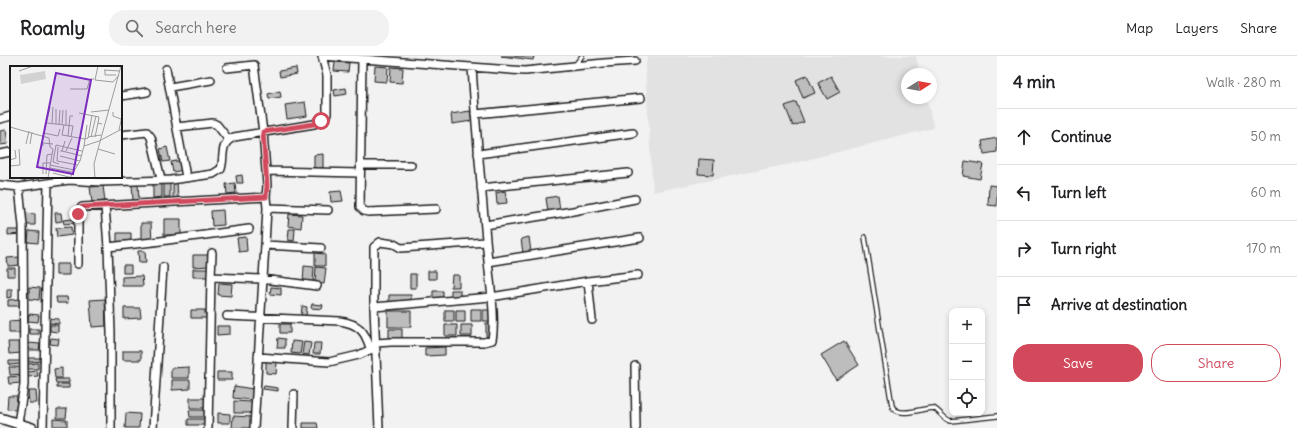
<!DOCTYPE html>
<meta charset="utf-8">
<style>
body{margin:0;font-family:Delius,sans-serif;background:#f2f2f2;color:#202124}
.controls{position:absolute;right:12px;bottom:12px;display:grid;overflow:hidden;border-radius:8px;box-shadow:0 2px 6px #0003}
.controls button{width:36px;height:36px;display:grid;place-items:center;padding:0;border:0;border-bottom:1px solid #e0e0e0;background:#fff;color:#202124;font:20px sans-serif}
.compass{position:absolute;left:901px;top:12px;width:36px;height:36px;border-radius:50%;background:#fff;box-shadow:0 2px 6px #0003;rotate:79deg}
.stop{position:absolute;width:12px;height:12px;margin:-9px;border:3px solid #d1495b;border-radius:50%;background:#fff}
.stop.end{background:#d1495b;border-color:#fff;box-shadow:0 1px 4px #0008}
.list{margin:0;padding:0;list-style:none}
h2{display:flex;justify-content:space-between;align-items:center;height:52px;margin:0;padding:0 16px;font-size:17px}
h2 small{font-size:13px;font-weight:400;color:#757577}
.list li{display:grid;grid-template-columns:26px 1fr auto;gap:12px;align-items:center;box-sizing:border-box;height:56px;padding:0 16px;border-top:1px solid #e0e0e0}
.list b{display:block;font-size:15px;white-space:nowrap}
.list em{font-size:13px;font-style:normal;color:#757577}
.actions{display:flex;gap:8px;padding:12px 16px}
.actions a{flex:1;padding:9px 0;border:1px solid #d1495b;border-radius:16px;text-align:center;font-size:14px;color:#d1495b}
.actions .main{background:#d1495b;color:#fff}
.icon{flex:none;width:22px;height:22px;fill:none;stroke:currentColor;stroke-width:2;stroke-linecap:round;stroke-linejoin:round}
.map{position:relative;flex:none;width:997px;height:372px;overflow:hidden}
header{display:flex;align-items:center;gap:24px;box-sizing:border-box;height:56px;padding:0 20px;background:#fff;border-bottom:1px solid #e0e0e0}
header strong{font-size:19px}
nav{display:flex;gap:22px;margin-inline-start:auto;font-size:14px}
.search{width:280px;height:36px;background:#f2f2f2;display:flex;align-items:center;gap:10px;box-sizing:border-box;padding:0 14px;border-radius:16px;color:#757577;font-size:15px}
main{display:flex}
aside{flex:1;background:#fff}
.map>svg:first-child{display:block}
</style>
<header>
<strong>Roamly</strong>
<div class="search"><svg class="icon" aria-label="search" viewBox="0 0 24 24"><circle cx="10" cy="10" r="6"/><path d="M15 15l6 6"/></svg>Search here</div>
<nav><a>Map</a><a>Layers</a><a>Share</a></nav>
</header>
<main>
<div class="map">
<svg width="997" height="372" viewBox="0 0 997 372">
<rect width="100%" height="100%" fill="#f2f2f2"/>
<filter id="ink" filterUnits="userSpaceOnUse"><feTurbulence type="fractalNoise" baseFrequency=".025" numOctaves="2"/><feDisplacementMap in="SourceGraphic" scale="8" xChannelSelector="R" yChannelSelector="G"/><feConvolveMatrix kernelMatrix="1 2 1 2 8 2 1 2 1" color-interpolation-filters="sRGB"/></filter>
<g filter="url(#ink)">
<!-- built -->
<path fill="#e2e2e2" d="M648,0H916L920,18H907V42H926L934,72L790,108L653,136L645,11Z"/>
<!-- building -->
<path fill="#bdbdbd" stroke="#1c1c1c" d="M501,0H534L533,4Z
M335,6L349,7L348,16L334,15Z
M375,10L388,11L387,26L374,25Z
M391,11L403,12L402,27L390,26Z
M296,12L297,18L280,21L279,15Z
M807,19L815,37L803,42L796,24Z
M831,20L840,36L827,43L818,27Z
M346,32L347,38L335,40L334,34Z
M280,35L281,41L269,43L268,38Z
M305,46L307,60L287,63L285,49Z
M796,46L804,66L793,70L785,50Z
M470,55L472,65L452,68L451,58Z
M6,74L8,88L0,89V75Z
M997,82V96L984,98L982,85Z
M167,91L170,105L163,106L160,93Z
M323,98V112L314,113V99Z
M699,103L714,104L713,119L698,118Z
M182,104L184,114L173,116L171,106Z
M965,105L983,108L980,123L963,120Z
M242,119L243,127H237L236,120Z
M164,126H170V141H164Z
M173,126H177L178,142H173Z
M153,127H162V141L153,142Z
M235,127L236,137L227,138L226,128Z
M132,128H138L139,145H133Z
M989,129L997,130V150L988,149Z
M103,130L105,145L92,146L90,131Z
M341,135L343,145L331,146L330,136Z
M505,135L507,147L497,148L496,137Z
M558,140L560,154L548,156L546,142Z
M223,154L224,169L212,170L211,155Z
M25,157L35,158V169H25Z
M55,157H61L62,165L56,166Z
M289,158L302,159L301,172L288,170Z
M73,163L74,167L64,168L63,164Z
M164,163H181V179H164Z
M141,167H151L152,186H141Z
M71,171L72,179L57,181L56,172Z
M289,173H295L294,185L288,184Z
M8,174H22V178L8,179Z
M29,175L39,176L38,187L28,186Z
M117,177H131V187H117Z
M246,181L247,195L239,196L237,182Z
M529,181L531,196L523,197L521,183Z
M138,195H145L146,207H139Z
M315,197L325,198V210H315Z
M193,199H210V210L193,211Z
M20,201L21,209L8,210L7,202Z
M56,208H69V219H56Z
M123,209H131V217H123Z
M304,210L314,211L313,227H303Z
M316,211L326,212L324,228L315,227Z
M7,212H15V220H7Z
M193,213H208V221H193Z
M428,215H436V223H428Z
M410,218H416V232H410Z
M452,219H459V231H451Z
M142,220L143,230H122V221Z
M219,227L232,228L231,240L218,239Z
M29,231L40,232L39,244L29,243Z
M271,231L281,232V239L270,238Z
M7,233H12V241L7,242Z
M451,234H460V244H451Z
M433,235H443V243H433Z
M389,239H411V246H389Z
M56,241H67L68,247H57Z
M21,243V250H8V244Z
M105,243L106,270L92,271L90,244Z
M312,248L323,249L322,253L311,252Z
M302,250L307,251L306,260H301Z
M124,252H140L141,262L124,263Z
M471,253H481V265H471Z
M191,254H205V258H208V262H191Z
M445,254H454V265H445Z
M456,254H465V266H456Z
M483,254H491V265H483Z
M388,255H411V271H388Z
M29,258L39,259L38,266L28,265Z
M49,262L59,263V268L49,267Z
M22,264V277H9V265Z
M486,267H492V281H486Z
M280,268H290V277H280Z
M50,269H58V276L50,275Z
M445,269H457V280H445Z
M461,269H472V280H461Z
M217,270H230V278L217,279Z
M29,273H39V278H29Z
M389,273H402V283H389Z
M51,282L59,283L58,289L50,288Z
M278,282L285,283V292H277Z
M292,285L302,286L300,298L291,297Z
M844,285L859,309L836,324L821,299Z
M8,286H21L22,297L9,298Z
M304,286L311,287L309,299L302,298Z
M29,287L40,288L39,294H29Z
M314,287H321L320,298H313Z
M445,291V299L425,300V292Z
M123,295H141V304H123Z
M28,302H43V305L29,306Z
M9,305H22V308L9,309Z
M266,305L277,306L276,318L266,317Z
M38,307V313H28V308Z
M9,311H22V318L10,319Z
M189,311V322H171V312Z
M62,312V322H55L54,313Z
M37,315L38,320L28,321V316Z
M217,316H232V324H217Z
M21,320L22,327L9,328L8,321Z
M55,323H69V327H56Z
M172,324H190V333L172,334Z
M57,328H69V332H57Z
M234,330L253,333L252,344L233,342Z
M264,330L278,332V335L263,333Z
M28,335H36L37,347H29Z
M8,340H17L16,354L7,353Z
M190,342H207L208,352H190Z
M234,345L252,346V357H234Z
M57,353H67L66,362H57Z
M189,354H206V361H190Z
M126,357L140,358L139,372H125Z
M218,357L230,358V367H218Z
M233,360L252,361V372H232Z
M53,363L67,364V370H53Z
M188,363H205V369H188Z
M303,367H317L318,372H303Z"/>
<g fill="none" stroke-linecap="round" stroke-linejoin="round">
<defs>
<path id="service" d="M575,9L582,0
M865,181L892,350C899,363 921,352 933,352C940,355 943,363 951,365L997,360"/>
<path id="minor" d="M322,0L525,15L604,7L635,5
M362,3L360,151L364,155L368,156L436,153
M227,12L254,9L263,76L266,115
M166,13L186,121
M170,31L211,24
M121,40L147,36
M475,58L641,42
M0,63L11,60
M177,71L213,67L217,69L228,83
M121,79L147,76L151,81L161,123
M0,98L11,96
M478,98L633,77
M360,109H411
M0,129L19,131L69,124L100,126L171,124L213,118L221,113C225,99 219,88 234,81L314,68L325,62L327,58V19L322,0
M481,132L628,117
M266,141L267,130L266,115L360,117
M105,150L108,191
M267,152L328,154
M485,169L573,155L635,143
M265,189L321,192
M212,197L211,221L262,223L317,230
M488,206L640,182
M78,208V158L80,153L82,151L266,141L267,152L265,189L254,372
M588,225L638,219
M374,251V191L380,186L394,188L401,192L486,186
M227,260L340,265C359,268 365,275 370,292
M376,287L391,286H484L492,284C496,262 490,228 488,205C482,140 476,76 472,11
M258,301L329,306L359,299L374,292
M635,310L636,372
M18,367L24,329L23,170L19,131
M43,372L48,127
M111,372V276L108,191L153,186L249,173
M153,372L163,211
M208,372L211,221
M293,372L294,338
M379,372L374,251L491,241L588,225L592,264"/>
<path id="secondary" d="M0,362L32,372"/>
</defs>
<!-- service casing -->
<use href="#service" stroke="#1c1c1c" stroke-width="6"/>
<!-- minor casing -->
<use href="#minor" stroke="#1c1c1c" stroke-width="10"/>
<!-- secondary casing -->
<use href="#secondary" stroke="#1c1c1c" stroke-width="12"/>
<!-- service -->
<use href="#service" stroke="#fff" stroke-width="3.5"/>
<!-- minor -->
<use href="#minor" stroke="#fff" stroke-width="7"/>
<!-- secondary -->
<use href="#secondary" stroke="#fff" stroke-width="9"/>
</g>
</g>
<g fill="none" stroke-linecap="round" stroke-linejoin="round" filter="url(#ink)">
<!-- route -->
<path stroke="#d1495b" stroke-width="5" d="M78,158L80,152L82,151L266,141L267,130L263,76L314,68L321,65"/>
</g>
<!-- overview -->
<g transform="translate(10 10)">
<rect width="112" height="112" fill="#f2f2f2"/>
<path d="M35,5L36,13L11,18L10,9Z" fill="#d2d2d2"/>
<path fill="none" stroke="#9c9c9c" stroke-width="1" d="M88,0L85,14L103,16L109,9M94,4L110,5M95,4V9H106M9,5L23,0M60,23H77L80,13H84M81,46L99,44M103,46V50L111,53M69,47L89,51L88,57L92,58M63,50H60L58,70L75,73L74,80M37,57L63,60L61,71M42,57L43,41M46,58V43M49,58L50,44M52,58L53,44M54,59L52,69L58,70M56,59V44M0,61L39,72L40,81L43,83L38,112M0,62V49M109,64L112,50M34,67L48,70L50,63M33,71L40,41M78,71L91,69M81,71L86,50M85,71L88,57M75,73L78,72L82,49M75,73L77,59M16,78L19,65M20,78L22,66M33,80V77L43,78M48,81L47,95L68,99M50,85H52L55,75M52,85L72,90M56,85L62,72M105,88L88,83L111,0M50,90L70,95M0,94L6,92L5,84M49,98L43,96L46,79L72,85M40,99L64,104M0,100L10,99L9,83M40,102L62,106M43,107L63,112M33,108V97H40M36,108L37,89L42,88M60,112L70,95L74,80L89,75L112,63M85,112L84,98L88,83"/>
<path fill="#7b2cbf" fill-opacity="0.15" stroke="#7b2cbf" stroke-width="2" d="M46,7L81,14L63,108L27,101Z"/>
<rect width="112" height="112" fill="none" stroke="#1c1c1c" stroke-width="2"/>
</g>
</svg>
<div class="controls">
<button>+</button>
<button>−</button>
<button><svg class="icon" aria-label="locate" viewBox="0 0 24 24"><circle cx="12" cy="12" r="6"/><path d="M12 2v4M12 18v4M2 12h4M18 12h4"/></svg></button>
</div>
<svg class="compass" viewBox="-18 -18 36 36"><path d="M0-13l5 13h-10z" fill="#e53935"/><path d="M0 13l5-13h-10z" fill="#757577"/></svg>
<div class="stop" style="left:321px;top:65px"></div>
<div class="stop end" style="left:78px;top:158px"></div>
</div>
<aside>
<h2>4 min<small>Walk · 280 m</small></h2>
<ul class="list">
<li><svg class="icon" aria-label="ahead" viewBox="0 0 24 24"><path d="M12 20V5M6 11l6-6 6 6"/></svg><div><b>Continue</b></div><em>50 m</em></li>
<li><svg class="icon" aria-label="left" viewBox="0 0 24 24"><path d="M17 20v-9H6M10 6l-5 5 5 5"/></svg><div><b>Turn left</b></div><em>60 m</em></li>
<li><svg class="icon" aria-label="right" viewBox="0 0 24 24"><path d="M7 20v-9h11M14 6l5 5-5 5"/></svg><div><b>Turn right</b></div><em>170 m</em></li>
<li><svg class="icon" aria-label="arrive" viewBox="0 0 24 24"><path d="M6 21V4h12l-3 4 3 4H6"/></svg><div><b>Arrive at destination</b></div></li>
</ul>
<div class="actions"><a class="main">Save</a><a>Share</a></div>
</aside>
</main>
